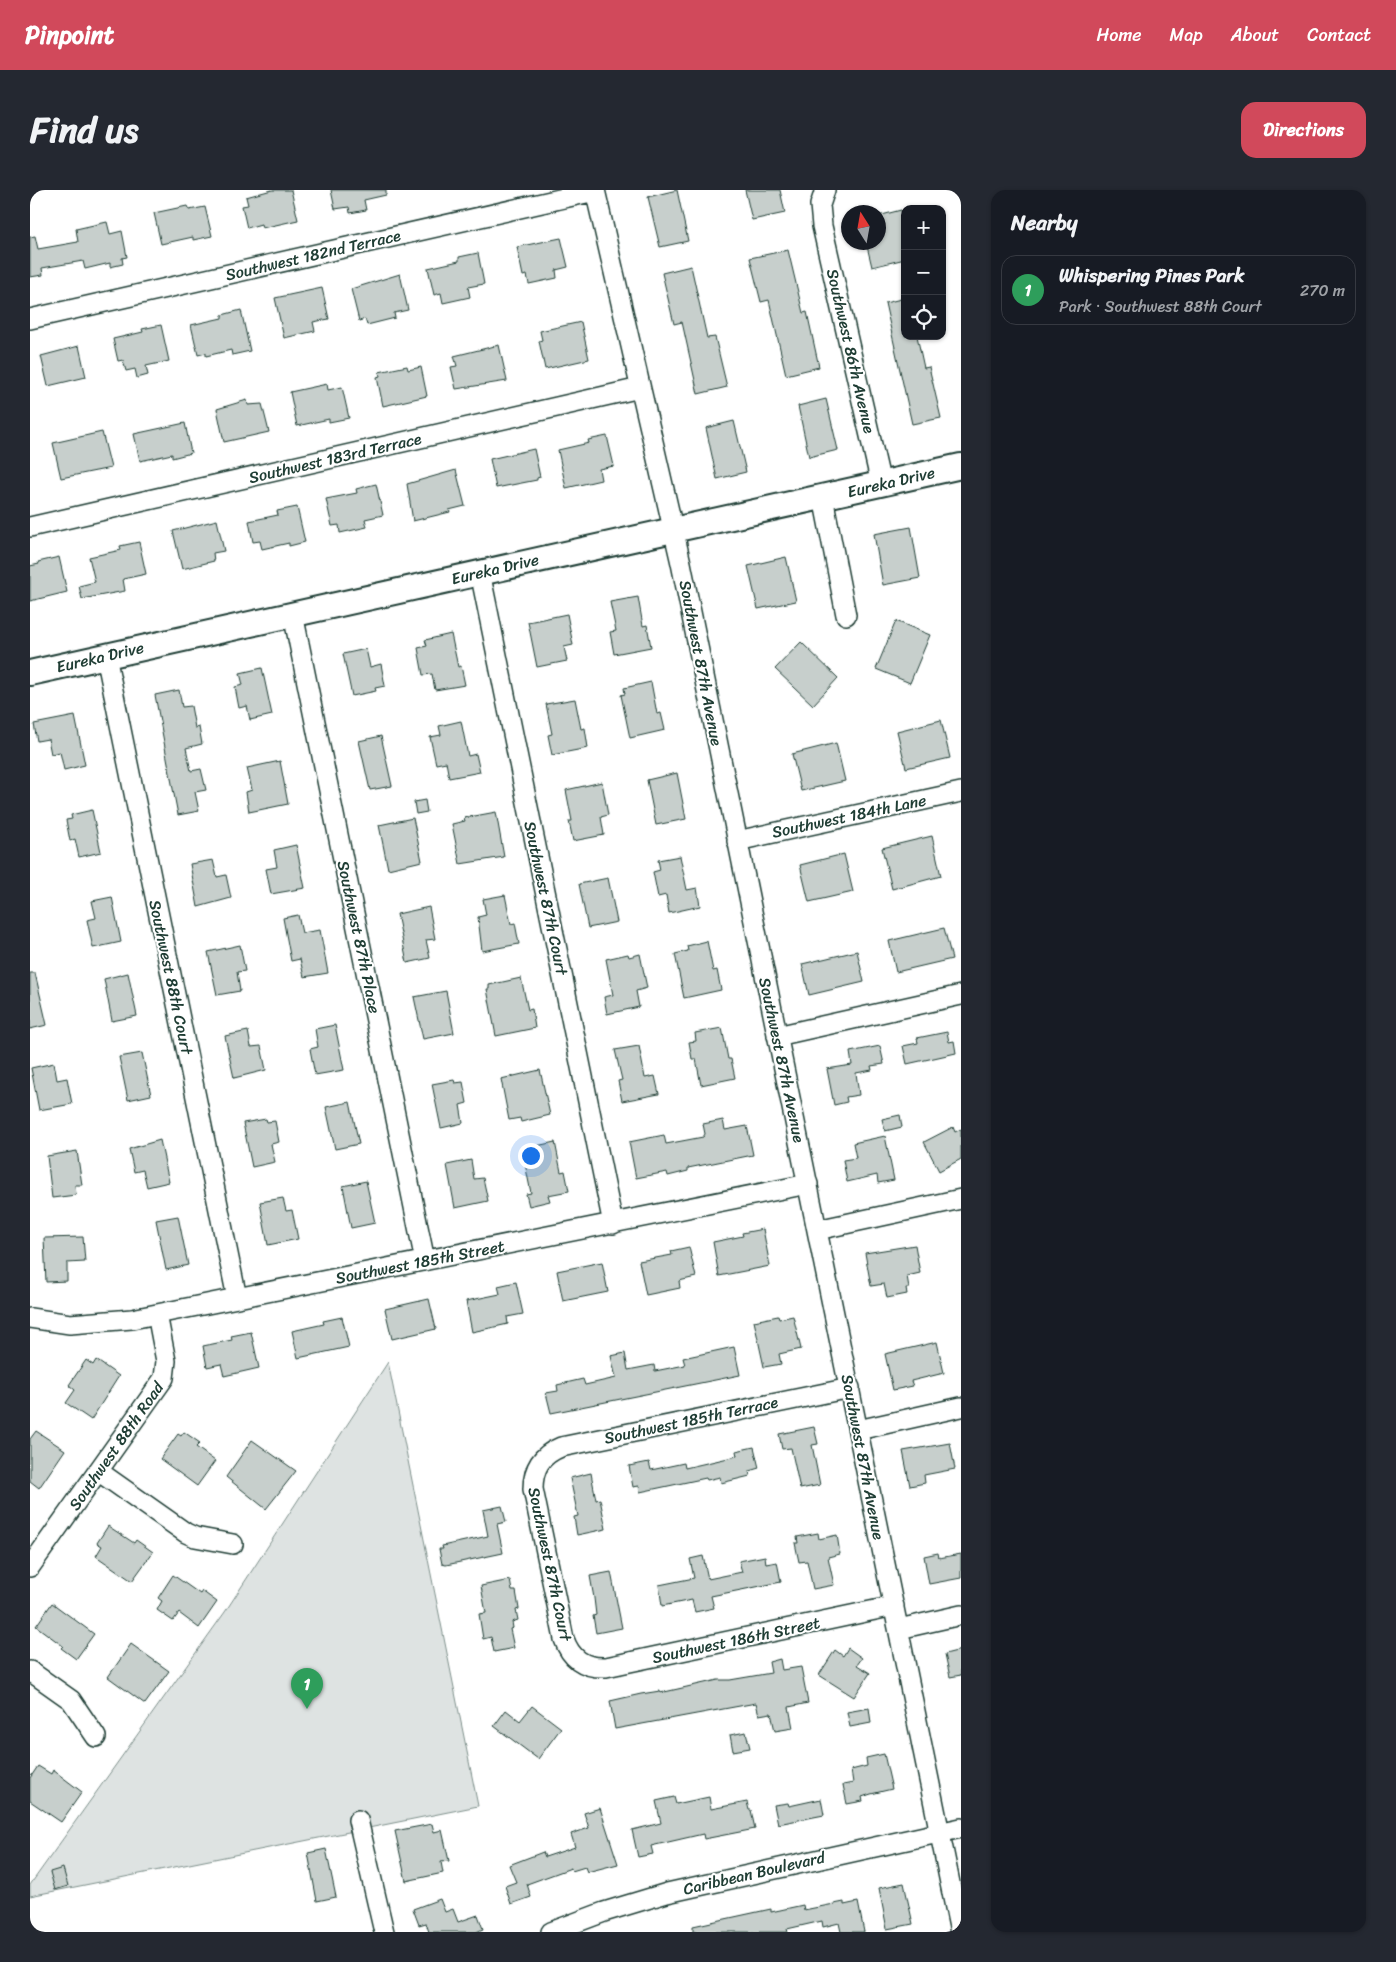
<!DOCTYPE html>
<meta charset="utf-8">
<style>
body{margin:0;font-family:Sriracha,sans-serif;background:#242831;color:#f1f3f6}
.controls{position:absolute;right:15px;top:15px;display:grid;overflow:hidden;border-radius:10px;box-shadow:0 1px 4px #0004}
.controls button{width:45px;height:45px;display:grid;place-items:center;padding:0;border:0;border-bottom:1px solid #363941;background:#171b24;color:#f1f3f6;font:25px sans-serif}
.compass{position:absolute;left:811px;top:15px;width:45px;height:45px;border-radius:50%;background:#171b24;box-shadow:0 1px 4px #0004;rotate:349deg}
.you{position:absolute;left:500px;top:965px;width:18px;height:18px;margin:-12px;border:4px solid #fff;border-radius:50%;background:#1a73e8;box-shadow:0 0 0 8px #1a73e833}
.badge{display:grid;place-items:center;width:32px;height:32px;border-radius:50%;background:#d1495b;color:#fff;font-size:16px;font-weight:700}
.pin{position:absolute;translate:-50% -41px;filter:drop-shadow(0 1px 2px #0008)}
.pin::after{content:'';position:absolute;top:26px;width:18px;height:15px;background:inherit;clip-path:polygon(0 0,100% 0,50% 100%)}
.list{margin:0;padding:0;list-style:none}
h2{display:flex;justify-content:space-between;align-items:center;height:65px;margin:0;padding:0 20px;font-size:21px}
h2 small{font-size:16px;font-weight:400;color:#9ea1a6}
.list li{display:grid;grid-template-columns:32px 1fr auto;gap:15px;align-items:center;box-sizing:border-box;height:70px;margin:0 10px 10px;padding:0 10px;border:1px solid #363941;border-radius:15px}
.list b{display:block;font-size:19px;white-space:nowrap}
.list p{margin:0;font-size:16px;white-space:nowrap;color:#9ea1a6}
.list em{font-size:16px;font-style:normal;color:#9ea1a6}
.icon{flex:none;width:28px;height:28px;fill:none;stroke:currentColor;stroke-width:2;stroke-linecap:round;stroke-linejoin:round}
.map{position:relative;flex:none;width:931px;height:1742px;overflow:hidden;border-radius:15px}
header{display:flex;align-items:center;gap:30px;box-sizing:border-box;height:70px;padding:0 25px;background:#d1495b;color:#fff}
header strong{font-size:24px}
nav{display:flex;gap:28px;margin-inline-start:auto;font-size:18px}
.intro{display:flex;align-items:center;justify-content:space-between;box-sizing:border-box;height:120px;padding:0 30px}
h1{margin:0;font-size:35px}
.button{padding:12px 22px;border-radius:15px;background:#d1495b;color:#fff;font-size:18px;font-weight:700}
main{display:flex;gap:30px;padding:0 30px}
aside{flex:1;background:#171b24;border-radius:15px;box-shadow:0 1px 4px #0004}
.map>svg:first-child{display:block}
</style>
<header>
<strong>Pinpoint</strong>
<nav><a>Home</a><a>Map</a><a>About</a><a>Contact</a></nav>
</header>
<div class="intro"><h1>Find us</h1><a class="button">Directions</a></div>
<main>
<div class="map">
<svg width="931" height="1742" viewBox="0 0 931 1742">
<rect width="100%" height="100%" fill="#fff"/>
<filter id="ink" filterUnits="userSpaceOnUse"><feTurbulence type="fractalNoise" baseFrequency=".02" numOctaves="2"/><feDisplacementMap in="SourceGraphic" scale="10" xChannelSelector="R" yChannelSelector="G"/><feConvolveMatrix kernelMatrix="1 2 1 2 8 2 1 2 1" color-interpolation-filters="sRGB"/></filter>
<g filter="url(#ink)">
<!-- green -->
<path fill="#dee3e2" stroke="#7e908b" d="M358,1172L448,1616L0,1706V1695L195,1422Z"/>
<!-- building -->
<path fill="#c7cfcc" stroke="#1f3d34" d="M242,0H261L268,30L232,38L231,34L217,38L212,16L218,15L216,7Z
M301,0H356V5L334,10L336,20L320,23L319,17L305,19Z
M647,0L658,51L630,57L618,7Z
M715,0H750L755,23L722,30Z
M157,16L159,20L175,17L182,46L163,50V47L131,54L124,23Z
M871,20L875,33V69L842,77L836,52H848V26Z
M77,32L80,44L92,41L97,67L92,68L93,74L80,77V73L55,79L53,71L12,78L13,85L0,87V47L5,46L8,59L48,52L46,39Z
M531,48L538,77L526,80L527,88L499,94L497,85L493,86L487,57Z
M758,60L773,123L777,122L789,177L756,185L739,110L731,112L720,68Z
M448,63L454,94L438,97L440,107L413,113L411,103L404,105L398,78L429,71V67Z
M661,76L677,148L685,147L697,197L668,204L652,132L644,134L632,83Z
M370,84L378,120L364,123L365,128L337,135L335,129L329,131L321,99Z
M292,98L299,129L283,132L285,141L254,148L245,108Z
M875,108V146H887L894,178L899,177L911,228L882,234L855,113Z
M211,120L220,161L202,165L201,160L176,166V163L168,165L161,135L192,128V125Z
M551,132L559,169L515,179L509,151L512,150L510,141Z
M131,135L139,171L116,176L118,185L107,188L105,179L96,181L93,170L88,171L83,149L113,142L112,139Z
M469,155L477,191L426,199L421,177L427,176L424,166Z
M49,156L56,187L18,196L11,166Z
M377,176L378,180L391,177L397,206L353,216L347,187L350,186L349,182Z
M297,194L298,200L312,197L319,228L299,232V229L267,236L260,202Z
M796,209L808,260L779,267L768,216Z
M217,210L218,215L232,214L239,242L194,252L187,219Z
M704,231L716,282L687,289L676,238Z
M155,233L161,263L142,268V264L110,271L104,244Z
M72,242L81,278L31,288L23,253Z
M577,246L584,276L569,279L571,290L536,298L528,260L559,253L558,250Z
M504,259L510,287L507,288V290L466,298L460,269Z
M426,280L435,316L419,320L420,322L383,331L377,294Z
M346,294L353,325L335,329L337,337L310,343L309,335L302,336L296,309L327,303L326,299Z
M267,317L275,352L259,356V353L232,359L230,351L223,352L219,331L248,325L247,321Z
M187,330L194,361L183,363L184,371L152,379L143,341Z
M881,337L890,388L853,395L844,344Z
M109,352L116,384L93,389L95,401L52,409L49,396L65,392L59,367L91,360L90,356Z
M29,367L37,402L0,411V376L9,374L8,372Z
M756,367L766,411L728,419L718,376Z
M608,407L613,436L617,435L621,457L584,464L580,442L586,441L580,412Z
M537,424L543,455L534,457L537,471L507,477L498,432Z
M866,431L900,445L880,493L846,479Z
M421,444L428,477L431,476L435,495L405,500L402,484L393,485L388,458L397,456L395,450Z
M771,452L808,488L783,515L745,479Z
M336,459L340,477L351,474L355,496L345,498L346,501L322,506L313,464Z
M232,478L242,525L220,530L217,516L209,518L205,497L213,495L210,483Z
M621,492L627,524L631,523L635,540L600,548L591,505L595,504L594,498Z
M149,500L152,517L161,516L165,538L169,537L172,554L156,558L161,581L171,579L176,600L165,602L169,621L148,625L125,505Z
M545,509L551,539L555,538L558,558L522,565L518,545L522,544L516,514Z
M45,526L55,575L34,580L30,562L21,564L18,549L7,551L4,534Z
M911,530L920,568L876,578L867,541Z
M431,531L438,566L446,564L450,582L419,588L416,572L406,574L400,547L411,545L409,536Z
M351,546L362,596L340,600L329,551Z
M806,553L815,591L771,601L762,564Z
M250,571L258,614L219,622L216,602L222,600L217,578Z
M647,583L656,629L626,635L617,590Z
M572,592L578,625L571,627L574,645L543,651L539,631H542L536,600Z
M395,610L397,622L386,624L384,612Z
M62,620L71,662L49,667L45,649L40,651L36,630L42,629L41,625Z
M466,622L474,667L430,674L422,634L435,631L434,628Z
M383,628L392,671L358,679L349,635Z
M902,646L911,686L862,699L852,658Z
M266,655L275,698L241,704L236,679L247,677L244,660Z
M814,664L823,702L779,712L770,675Z
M650,666L657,700L667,698L670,716L639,723L636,705L628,707L623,682L630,680L628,670Z
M183,670L187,687L196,685L201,708L168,717L160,674Z
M578,688L587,732L558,738L549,694Z
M475,705L481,734L485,733L489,754L452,761L448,727L456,725L453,709Z
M82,707L91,752L63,758L57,730L66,728L62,711Z
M399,717L405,749L396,750L400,768L377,773L367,724Z
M268,725L272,743L290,740L298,783L274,787L270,769L261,771L253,728Z
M914,738L922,769L866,782L859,751Z
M677,751L683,781L687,780L691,800L654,808L645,764L658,761L657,756Z
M210,755L215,781L207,782L210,801L187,805L178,762Z
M827,761L834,792L779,805L772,774Z
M598,764L599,767L610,764L617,798L606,801L609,817L577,824L574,807L583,805L576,769Z
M0,783H5L17,835L0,839Z
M98,783L107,826L82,831L74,789Z
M491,788L498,820L502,819L505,838L466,846L457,799H459V795Z
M416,801L424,843L393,849L384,807Z
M305,835L314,880L285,885L280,859L288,857L285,839Z
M692,838L698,869H701L705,888L671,895L666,869H662L659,852L666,851L665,843Z
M218,841L221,857L231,856L236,880L204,888L195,846Z
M917,842L919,852L924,851L926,863L877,874L873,856L888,853L887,848Z
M609,856L615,888L625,886L629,904L592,911L588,891L592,890L585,860Z
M850,856L854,874L841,876L842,880L826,883L829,905L816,907L817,912L804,915L797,879L822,875L820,862Z
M112,863L121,905L98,910L89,867Z
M24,873L27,890L37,888L42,914L9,920L1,878Z
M510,880L520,925L491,932L490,928L479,930L471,889Z
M424,890L425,893L433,892L437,913L430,915L433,933L411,938L402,894Z
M320,912L329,954L305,959L296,917Z
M870,925L872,937L855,941L852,929Z
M236,929L237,932L245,931L249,952L241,954L245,972L222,977L213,933Z
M693,930L695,940L717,936L723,965L658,978V981L638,986L637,982L606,988L599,952L634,945L636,954L673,947L675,944L673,934Z
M923,937L925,942L931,939V969L909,981L894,952Z
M855,946L864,990L848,993L847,985L817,992L813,970L826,968L823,953Z
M130,950L139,992L117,997L113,980L104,982L99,959Z
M525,952L531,982L535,981L539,1001L518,1005L520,1011L499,1016L496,1004L501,1003L492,959Z
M47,961L52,995H45L46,1005L22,1008L17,966Z
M441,970L444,989L453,988L458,1011L425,1018L417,975Z
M336,991L345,1033L321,1038L313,996Z
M253,1008L256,1021L262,1020L268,1049L238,1055L230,1012Z
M148,1026L158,1075L136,1080L126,1030Z
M733,1039L740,1076L689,1086L683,1052L713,1046L712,1043Z
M53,1047L55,1072L37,1073V1091L16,1092L14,1048Z
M885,1055L890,1083L877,1086L879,1098H876L877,1104L857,1108L854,1094L841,1096L835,1063Z
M659,1057L666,1087L649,1091L650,1098L616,1105L609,1071L642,1065L641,1061Z
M572,1072L578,1102L533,1111L527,1081Z
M486,1092L493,1124L477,1127L478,1134L442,1142L436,1111L470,1104L468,1096Z
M399,1109L406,1139L362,1149L355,1119Z
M748,1126L749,1129L763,1126L771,1159L749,1164L751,1174L734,1177L724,1131Z
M312,1127L319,1157L268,1168L262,1141L294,1134L293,1131Z
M221,1142L229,1178L194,1186L191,1174L177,1177L173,1156L202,1150L201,1146Z
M907,1152L914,1183L881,1191L883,1196L863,1200L855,1164Z
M704,1157L710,1185L521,1223L516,1203L528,1201L527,1195L553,1189L555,1195L586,1188L581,1166L595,1163L598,1180L624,1175L625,1181L655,1175L653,1168Z
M56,1170L63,1175L66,1170L89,1186L61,1230L36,1213L45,1200L39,1195Z
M784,1237L788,1254L782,1255L790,1295L770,1299L761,1258L752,1259L749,1244Z
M6,1241L35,1260L9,1298L0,1291V1249Z
M154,1242L170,1253L166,1257L185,1271L167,1296L130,1269L148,1244L151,1246Z
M222,1250L266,1281L236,1319L196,1287Z
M920,1253L925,1279L894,1285L895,1293L880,1296L873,1261Z
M724,1257L729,1278L719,1281L720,1286L691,1293L690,1287L677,1290L676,1288L610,1302L609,1296L603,1297L599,1276L619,1272L621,1280L654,1273L655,1278L707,1266L706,1261Z
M561,1283L566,1310L570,1309L576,1339L547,1345L544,1327L548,1326L540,1288Z
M472,1316L476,1332L467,1334L473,1363L416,1375L412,1374L409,1359H413L412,1356L458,1346L453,1320Z
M78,1336L104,1353L106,1350L123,1362L102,1391L66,1366L72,1356L67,1353Z
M788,1343L789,1349L807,1345L810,1364L798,1367L804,1395L783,1399L777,1371L769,1372L765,1353H768L767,1347Z
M908,1363L909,1368L931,1364V1388L899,1394L894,1366Z
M673,1366L678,1389L712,1382L709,1371L735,1366L736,1374L747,1372L751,1392L681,1406L684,1418L665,1422L662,1410L632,1416L629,1395L664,1388L660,1369Z
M581,1382L592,1438L566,1443L563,1426L566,1425L564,1408L560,1386Z
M143,1385L170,1404L172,1401L187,1412L169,1438L149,1423L143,1431L127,1420L132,1411L128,1408Z
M480,1390L482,1401H486L489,1419L486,1420L488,1430L482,1432L483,1438L480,1439L484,1458L464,1462L461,1447L453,1449L449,1424L456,1423L451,1396Z
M22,1413L64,1444L46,1469L31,1458L33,1456L6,1436Z
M101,1454L139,1481L115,1514L78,1487Z
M818,1458L832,1468L827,1475L840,1483L824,1507L789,1485L805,1460L813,1466Z
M931,1460V1485L920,1487L915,1464Z
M750,1469L752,1480L771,1477L778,1513L759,1517L763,1538L745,1541L741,1523L729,1525L726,1513L585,1539L580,1511L611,1504L630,1501V1503L688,1490H700L741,1483L739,1472Z
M502,1516L531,1538L508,1569L464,1536L476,1520L490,1531Z
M839,1518L841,1533L820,1537L817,1522Z
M716,1542L720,1558L703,1561L700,1545Z
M854,1564L862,1599L841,1604L832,1607L833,1611L817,1614L813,1595L823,1593L821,1580L837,1576L836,1568Z
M8,1576L21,1584L23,1580L52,1602L31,1632L0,1611V1588Z
M644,1607L646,1614L679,1607L681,1619L717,1612L719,1620H721L725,1639L674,1649L673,1644L621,1656L623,1664L608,1667L602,1640L631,1633L626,1611Z
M791,1609L794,1625L748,1634L744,1615L758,1613L759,1616Z
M570,1618L588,1674L557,1682L555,1677L542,1681L541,1678L497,1694L501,1707L481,1714L475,1696L486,1692L479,1675L513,1662L515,1667L545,1657L541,1644L559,1638L554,1623Z
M402,1634L404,1642L412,1640L419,1671L411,1672L413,1683L376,1691L365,1641Z
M296,1659L306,1707L287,1711L278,1663Z
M33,1678L38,1696L25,1700L20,1682Z
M874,1693L883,1734L857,1739L849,1698Z
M410,1709L415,1722L423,1719L428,1732L448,1725L453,1739L446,1742H399L396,1733L389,1735L383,1719Z
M814,1712V1715L828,1712L834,1742H811L809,1733L793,1737L792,1731L757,1739L758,1742H663V1736L741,1719V1722L773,1715L774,1720Z"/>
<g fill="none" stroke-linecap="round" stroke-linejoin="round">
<defs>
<path id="minor" d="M565,0L651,373L930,1742
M795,0L790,15L792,36L851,294
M0,129L565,1
M793,307L816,425
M0,337L610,198
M450,382L583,1034
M263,424L395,1071
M76,466L207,1108
M707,651L931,602
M747,846L931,805
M787,1040L931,1009
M0,1128L40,1134L102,1129L778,994
M820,1198L531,1257C511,1265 503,1278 503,1299L534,1449C541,1469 554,1478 576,1477L864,1416
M828,1240L931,1217
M68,1281L156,1343L165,1347L203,1354
M0,1377L134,1188L136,1171L127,1124
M869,1439L931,1425
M0,1481L41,1510L66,1547
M328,1630L354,1742
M521,1742L574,1722L637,1703L931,1638"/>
<path id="major" d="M0,483L931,276"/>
</defs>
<!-- minor casing -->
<use href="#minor" stroke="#1f3d34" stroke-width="22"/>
<!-- major casing -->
<use href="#major" stroke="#1f3d34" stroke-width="28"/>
<!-- minor -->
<use href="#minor" stroke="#fff" stroke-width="19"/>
<!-- major -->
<use href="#major" stroke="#fff" stroke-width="24"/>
</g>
</g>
<g text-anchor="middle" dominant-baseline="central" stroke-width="4" stroke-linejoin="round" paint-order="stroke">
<!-- street labels -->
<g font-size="16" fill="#1f3d34" stroke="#fff">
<text transform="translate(283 65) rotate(-13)">Southwest 182nd Terrace</text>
<text transform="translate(821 161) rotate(77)">Southwest 86th Avenue</text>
<text transform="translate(305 268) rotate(-13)">Southwest 183rd Terrace</text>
<text transform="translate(861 292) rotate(-13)">Eureka Drive</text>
<text transform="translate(465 379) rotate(-13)">Eureka Drive</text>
<text transform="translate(70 467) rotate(-13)">Eureka Drive</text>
<text transform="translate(671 473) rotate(79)">Southwest 87th Avenue</text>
<text transform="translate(819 626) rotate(-12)">Southwest 184th Lane</text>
<text transform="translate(516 708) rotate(78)">Southwest 87th Court</text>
<text transform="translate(329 747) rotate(78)">Southwest 87th Place</text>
<text transform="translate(141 787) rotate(78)">Southwest 88th Court</text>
<text transform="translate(752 870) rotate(78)">Southwest 87th Avenue</text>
<text transform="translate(390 1072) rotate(-11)">Southwest 185th Street</text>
<text transform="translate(661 1230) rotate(-12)">Southwest 185th Terrace</text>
<text transform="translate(86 1256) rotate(-55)">Southwest 88th Road</text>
<text transform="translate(833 1267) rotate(79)">Southwest 87th Avenue</text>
<text transform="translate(520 1374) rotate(78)">Southwest 87th Court</text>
<text transform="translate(706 1450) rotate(-12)">Southwest 186th Street</text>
<text transform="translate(724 1683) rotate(-13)">Caribbean Boulevard</text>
</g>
</g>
</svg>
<div class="controls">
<button>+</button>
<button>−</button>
<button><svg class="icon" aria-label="locate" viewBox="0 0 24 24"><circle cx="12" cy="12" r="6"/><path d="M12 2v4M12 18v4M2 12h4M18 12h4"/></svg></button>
</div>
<svg class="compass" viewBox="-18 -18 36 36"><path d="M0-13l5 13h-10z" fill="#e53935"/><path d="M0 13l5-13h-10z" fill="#9ea1a6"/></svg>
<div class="you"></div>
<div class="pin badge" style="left:277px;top:1519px;background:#2e9e5b">1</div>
</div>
<aside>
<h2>Nearby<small></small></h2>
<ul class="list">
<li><span class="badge" style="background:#2e9e5b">1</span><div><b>Whispering Pines Park</b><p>Park · Southwest 88th Court</p></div><em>270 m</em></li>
</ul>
</aside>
</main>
